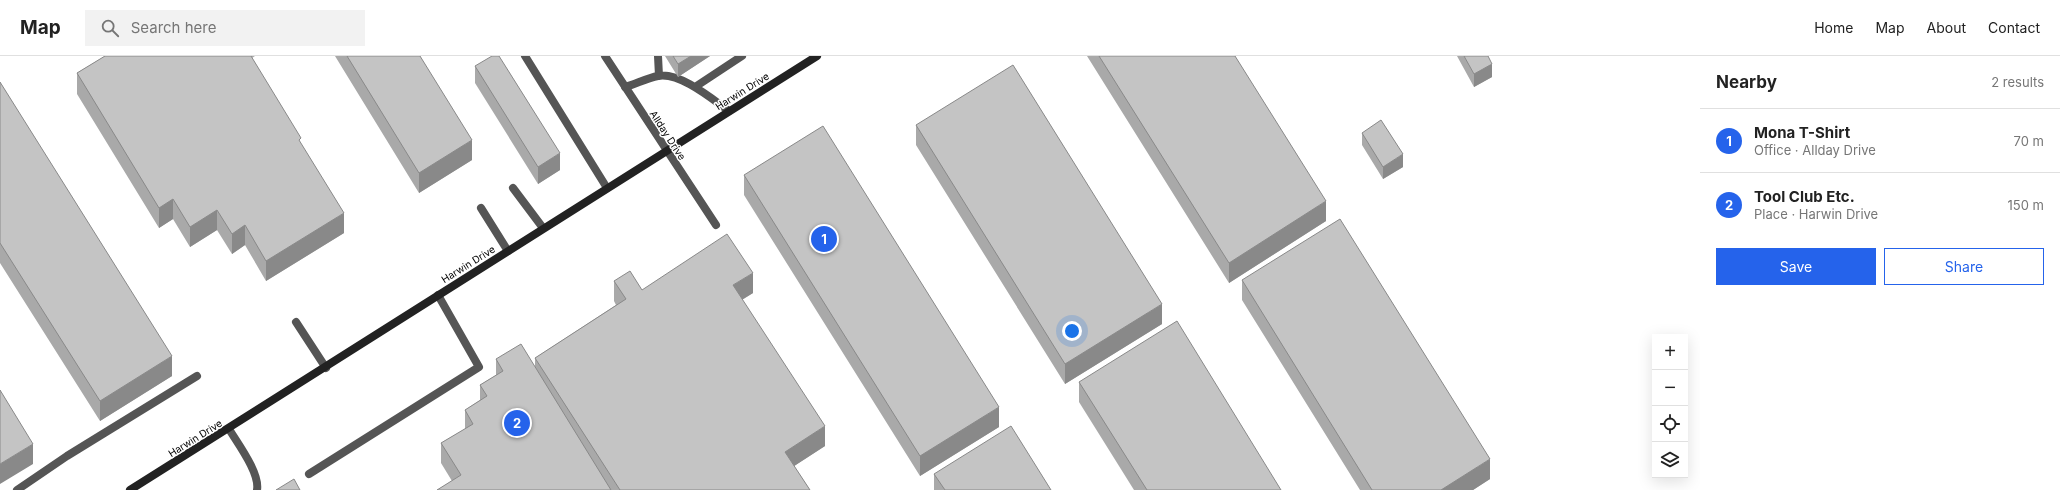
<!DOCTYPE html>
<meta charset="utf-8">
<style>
body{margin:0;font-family:Inter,sans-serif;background:#f2f2f2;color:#222}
.controls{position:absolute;right:12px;bottom:12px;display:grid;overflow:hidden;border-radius:0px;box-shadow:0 4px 16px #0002}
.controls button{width:36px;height:36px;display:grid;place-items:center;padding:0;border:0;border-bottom:1px solid #e0e0e0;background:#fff;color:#222;font:20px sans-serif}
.you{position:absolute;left:1072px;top:275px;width:14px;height:14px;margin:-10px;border:3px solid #fff;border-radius:50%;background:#1a73e8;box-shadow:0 0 0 6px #1a73e833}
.badge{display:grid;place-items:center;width:26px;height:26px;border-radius:50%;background:#2563eb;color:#fff;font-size:13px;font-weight:700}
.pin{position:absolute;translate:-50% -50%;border:2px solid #fff;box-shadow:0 1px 4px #0006}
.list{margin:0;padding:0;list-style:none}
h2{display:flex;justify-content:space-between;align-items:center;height:52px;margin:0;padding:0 16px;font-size:17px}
h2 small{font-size:13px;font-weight:400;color:#767676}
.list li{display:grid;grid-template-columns:26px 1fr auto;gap:12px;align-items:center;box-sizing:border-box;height:64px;padding:0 16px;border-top:1px solid #e0e0e0}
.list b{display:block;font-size:15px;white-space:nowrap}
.list p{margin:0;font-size:13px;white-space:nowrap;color:#767676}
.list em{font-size:13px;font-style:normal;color:#767676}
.actions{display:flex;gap:8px;padding:12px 16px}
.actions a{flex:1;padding:9px 0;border:1px solid #2563eb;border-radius:0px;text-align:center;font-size:14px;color:#2563eb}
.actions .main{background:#2563eb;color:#fff}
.icon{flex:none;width:22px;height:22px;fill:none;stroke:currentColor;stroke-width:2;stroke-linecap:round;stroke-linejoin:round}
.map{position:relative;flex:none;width:1700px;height:434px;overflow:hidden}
header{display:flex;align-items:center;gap:24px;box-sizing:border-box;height:56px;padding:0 20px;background:#fff;border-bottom:1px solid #e0e0e0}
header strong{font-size:19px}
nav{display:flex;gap:22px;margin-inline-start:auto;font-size:14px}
.search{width:280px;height:36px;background:#f2f2f2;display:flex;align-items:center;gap:10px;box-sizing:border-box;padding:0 14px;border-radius:0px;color:#767676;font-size:15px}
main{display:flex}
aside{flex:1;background:#fff}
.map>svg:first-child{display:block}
</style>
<header>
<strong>Map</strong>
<div class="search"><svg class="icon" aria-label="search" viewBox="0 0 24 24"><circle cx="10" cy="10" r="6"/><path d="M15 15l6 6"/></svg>Search here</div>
<nav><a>Home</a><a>Map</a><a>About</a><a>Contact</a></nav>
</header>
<main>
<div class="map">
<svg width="1700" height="434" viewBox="0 0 1700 434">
<rect width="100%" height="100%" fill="#fff"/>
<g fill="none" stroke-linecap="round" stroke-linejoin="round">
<!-- service -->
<path stroke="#555" stroke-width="8" d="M525,0L607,132
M658,0L659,20
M625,31C636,28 647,22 658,20C680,16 712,43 729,55
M695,31L742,0
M513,132L543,172
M481,152L508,195
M296,266L326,312
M229,373C238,388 260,417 257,434
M309,418L479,311L438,239
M17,434L67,400L197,320"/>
<!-- minor -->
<path stroke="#555" stroke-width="8" d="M605,0L716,169"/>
<!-- secondary -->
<path stroke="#222" stroke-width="8" d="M130,434L817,0"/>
</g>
<!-- wall -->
<path fill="#a9a9a9" d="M105,0H255L252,2L301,88L344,177L266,225L245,189L232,198L217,174L190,191L173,163L159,172L77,38V17Z
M335,0H420L472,104L419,137Z
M665,0H710L678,21Z
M1087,0H1235L1326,165L1229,227Z
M1457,0H1488L1492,21L1474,31Z
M475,10L560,114L538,128L475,27Z
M0,26L172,320L100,365L0,207Z
M916,69L1162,268L1065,328L916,89Z
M1362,77L1403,111L1383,123L1362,89Z
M744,119L999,371L920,420L744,139Z
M1242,224L1490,423L1473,434H1360L1242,244Z
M614,225L642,234L753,237L742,244L825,390L794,410L810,434H437L452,425L441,407V387L465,373V354L480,344V329L496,319V303L535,311V302L616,249L614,245Z
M1079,326L1281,434H1134L1079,346Z
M934,418L1051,434H934Z"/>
<!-- shaded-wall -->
<path fill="#898989" d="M691,0H710L678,21V8Z
M1492,8V21L1474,31V18Z
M472,84V104L419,137V117Z
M560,97V114L538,128V111Z
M1403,98V111L1383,123V111Z
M173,143V163L159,172V152Z
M1326,145V165L1229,227V207Z
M217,154V174L190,191V171Z
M344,157V177L266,225V205Z
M245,169V189L232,198V178Z
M753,217V237L733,249V229Z
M1162,248V268L1065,328V308Z
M172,300V320L100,365V345Z
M999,351V371L920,420V400Z
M825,370V390L785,416V396Z
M33,388V408L0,428V408Z
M1490,403V423L1473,434H1441Z"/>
<!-- building -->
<path fill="#c4c4c4" stroke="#898989" d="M105,0H251L301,82L299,84L344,157L266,205L245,169L232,178L217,154L190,171L173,143L159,152L77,17Z
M347,0H420L472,84L419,117Z
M492,0H499L560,97L538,111L475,10Z
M673,0H691L678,8Z
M1099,0H1235L1326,145L1229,207Z
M1464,0H1488L1492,8L1474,18Z
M1013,9L1162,248L1065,308L916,69Z
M0,26L172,300L100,345L0,187Z
M1381,64L1403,98L1383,111L1362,77Z
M823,70L999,351L920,400L744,119Z
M1340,163L1490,403L1441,434H1372L1242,224Z
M727,178L753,217L733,229L825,370L785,396L810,434H620L535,302L626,243L614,225L630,215L642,234Z
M1177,265L1281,434H1147L1079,326Z
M521,288L611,434H437L461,419L441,387L473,368L465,354L487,340L480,329L503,315L496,303Z
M0,334L33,388L0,408Z
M1011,370L1051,434H945L934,418Z
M294,423L300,434H276Z"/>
<g text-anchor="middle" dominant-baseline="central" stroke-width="3" stroke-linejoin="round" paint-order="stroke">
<!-- street labels -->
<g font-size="10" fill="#000" stroke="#fff">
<text transform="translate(742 35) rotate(-32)">Harwin Drive</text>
<text transform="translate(668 79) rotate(57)">Allday Drive</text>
<text transform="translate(468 208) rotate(-32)">Harwin Drive</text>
<text transform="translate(195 382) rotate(-32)">Harwin Drive</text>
</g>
</g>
</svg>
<div class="controls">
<button>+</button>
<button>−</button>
<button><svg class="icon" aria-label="locate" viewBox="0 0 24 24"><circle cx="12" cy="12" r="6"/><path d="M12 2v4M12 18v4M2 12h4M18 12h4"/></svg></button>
<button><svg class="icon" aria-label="layers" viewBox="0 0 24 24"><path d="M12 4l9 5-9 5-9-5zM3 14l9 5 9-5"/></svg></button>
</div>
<div class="you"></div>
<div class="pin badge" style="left:824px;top:183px">1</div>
<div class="pin badge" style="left:517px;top:367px">2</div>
</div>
<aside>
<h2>Nearby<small>2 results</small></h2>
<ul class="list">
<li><span class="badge">1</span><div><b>Mona T-Shirt</b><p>Office · Allday Drive</p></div><em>70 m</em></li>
<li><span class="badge">2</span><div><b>Tool Club Etc.</b><p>Place · Harwin Drive</p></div><em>150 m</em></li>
</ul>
<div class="actions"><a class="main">Save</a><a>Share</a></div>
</aside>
</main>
